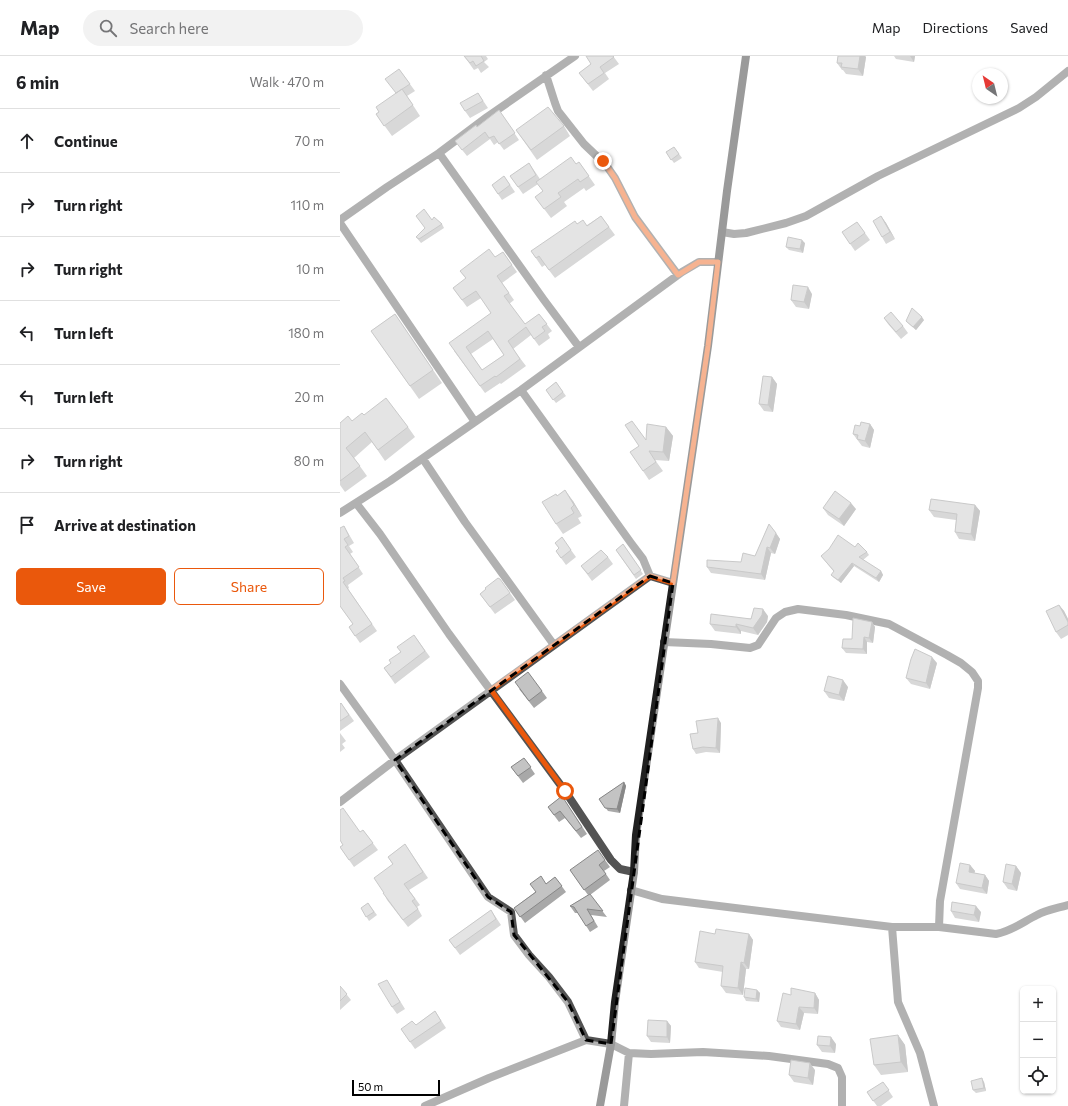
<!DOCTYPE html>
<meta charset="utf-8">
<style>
body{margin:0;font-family:Commissioner,sans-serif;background:#f2f2f2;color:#202124}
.controls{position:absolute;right:12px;bottom:12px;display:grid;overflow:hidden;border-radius:6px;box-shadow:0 1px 3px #0004}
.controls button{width:36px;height:36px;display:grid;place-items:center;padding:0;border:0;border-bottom:1px solid #e0e0e0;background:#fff;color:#202124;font:20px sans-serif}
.compass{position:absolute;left:632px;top:12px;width:36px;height:36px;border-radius:50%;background:#fff;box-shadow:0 1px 3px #0004;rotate:325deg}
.scale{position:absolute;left:12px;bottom:10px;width:88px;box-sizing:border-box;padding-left:4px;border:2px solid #000;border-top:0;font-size:11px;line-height:14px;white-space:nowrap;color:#000;-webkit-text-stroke:3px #fff;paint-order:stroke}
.stop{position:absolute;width:12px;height:12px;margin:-9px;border:3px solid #ea580c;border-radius:50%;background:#fff}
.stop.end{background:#ea580c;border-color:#fff;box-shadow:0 1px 4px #0008}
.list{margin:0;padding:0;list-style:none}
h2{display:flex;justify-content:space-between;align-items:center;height:52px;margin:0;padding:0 16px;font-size:17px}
h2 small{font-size:13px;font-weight:400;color:#757577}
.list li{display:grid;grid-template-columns:26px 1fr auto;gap:12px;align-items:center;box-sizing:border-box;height:64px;padding:0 16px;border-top:1px solid #e0e0e0}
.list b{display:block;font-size:15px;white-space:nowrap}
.list em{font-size:13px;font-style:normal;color:#757577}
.actions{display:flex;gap:8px;padding:12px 16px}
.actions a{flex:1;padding:9px 0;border:1px solid #ea580c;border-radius:6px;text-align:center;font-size:14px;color:#ea580c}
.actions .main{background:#ea580c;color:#fff}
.icon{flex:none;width:22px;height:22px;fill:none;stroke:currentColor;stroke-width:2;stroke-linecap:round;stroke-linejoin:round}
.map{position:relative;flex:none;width:728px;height:1050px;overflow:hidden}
header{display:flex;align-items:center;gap:24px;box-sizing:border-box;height:56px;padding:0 20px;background:#fff;border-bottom:1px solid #e0e0e0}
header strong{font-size:19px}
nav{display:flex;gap:22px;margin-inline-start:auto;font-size:14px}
.search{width:280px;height:36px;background:#f2f2f2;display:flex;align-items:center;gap:10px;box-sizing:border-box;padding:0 14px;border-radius:22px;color:#757577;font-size:15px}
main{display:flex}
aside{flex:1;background:#fff}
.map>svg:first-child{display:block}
</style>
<header>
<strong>Map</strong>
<div class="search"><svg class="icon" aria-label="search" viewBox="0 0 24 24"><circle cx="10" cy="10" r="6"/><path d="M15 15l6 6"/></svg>Search here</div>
<nav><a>Map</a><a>Directions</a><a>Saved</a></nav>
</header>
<main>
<aside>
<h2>6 min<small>Walk · 470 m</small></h2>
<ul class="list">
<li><svg class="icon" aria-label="ahead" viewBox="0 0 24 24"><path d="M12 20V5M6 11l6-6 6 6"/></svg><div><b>Continue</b></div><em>70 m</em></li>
<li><svg class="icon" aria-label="right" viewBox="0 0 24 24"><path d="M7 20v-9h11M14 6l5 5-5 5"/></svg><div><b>Turn right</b></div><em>110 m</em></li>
<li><svg class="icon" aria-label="right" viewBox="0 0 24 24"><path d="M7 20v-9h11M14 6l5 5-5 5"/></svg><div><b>Turn right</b></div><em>10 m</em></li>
<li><svg class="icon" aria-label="left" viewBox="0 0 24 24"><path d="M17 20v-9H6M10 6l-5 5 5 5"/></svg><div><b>Turn left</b></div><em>180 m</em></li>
<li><svg class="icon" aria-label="left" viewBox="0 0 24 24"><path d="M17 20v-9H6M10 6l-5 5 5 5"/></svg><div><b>Turn left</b></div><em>20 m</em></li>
<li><svg class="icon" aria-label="right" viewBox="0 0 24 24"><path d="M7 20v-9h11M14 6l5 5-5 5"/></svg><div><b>Turn right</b></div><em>80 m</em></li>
<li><svg class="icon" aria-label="arrive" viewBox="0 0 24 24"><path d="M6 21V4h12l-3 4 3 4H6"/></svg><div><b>Arrive at destination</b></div></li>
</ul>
<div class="actions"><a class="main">Save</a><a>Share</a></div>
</aside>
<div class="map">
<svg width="728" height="1050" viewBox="0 0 728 1050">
<rect width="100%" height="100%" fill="#fff"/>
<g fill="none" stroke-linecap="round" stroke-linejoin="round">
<!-- street -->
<path stroke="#535353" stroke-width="8" d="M206,19L215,47L218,55L244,88L266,109L275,122L295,161L338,219
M99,97L204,244L239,291
M0,164L47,131L99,97L147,61L235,0
M0,167L135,366
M382,176L394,178L406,177L446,167L466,160L538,120L679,52L696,41L728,15
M181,334L291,487L303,503L310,520L333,527
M83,403L125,466L214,589
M16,447L40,478L109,578L225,735L271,804L280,813L294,816
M0,457L50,425L181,334L342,216L359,206H378
M324,586L371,588L410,592L418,589L436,562L445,556L458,553L506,559L549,568L607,599L621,607L632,616L638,625V632L600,845L599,871
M0,628L55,704L148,841L171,856L174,879L189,899L209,921L228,946L246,984L271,988L289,997L311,998L363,996L429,1000L488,1008L498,1012L502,1021V1050
M0,746L55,704L310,520
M291,834L322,843L552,871
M85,1050L149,1022L246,984
M284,1050L289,997
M594,1050L580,997L558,946L552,871H599L656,878C672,875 683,866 697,859C706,854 718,852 728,849"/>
<!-- secondary -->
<path stroke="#202020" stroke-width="8" d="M260,1050L271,988L275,946L294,816L296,779L368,290L387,135L406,0"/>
</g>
<!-- wall -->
<path fill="#a8a8a8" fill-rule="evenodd" d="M124,0H146L148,3L144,6L149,11L141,17L138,12L134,14Z
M273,0L279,8L265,17L269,23L253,35L239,17L251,8Z
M498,0H525L526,1L523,20L506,18L503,14H502L497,7Z
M554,0H575L574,6L556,3Z
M59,13L75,35L67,40L80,60L52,80L36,58L39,56L56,37Z
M138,37L148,52L130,62L125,55Z
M159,54L179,84L164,94L158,86L154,89L150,83L127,100L115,85L137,71Z
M224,70L230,80L197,104L176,74Z
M334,91L342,102L334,107L326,96Z
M239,106L255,129L246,135L244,132L224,146L227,150L211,162L195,141L203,135L198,128L183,138L170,120L189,107L200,123L236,108Z
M164,120L175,136L162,144L152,129Z
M261,160L275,179L215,222L205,209L202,211L191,195L237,168L247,169Z
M541,160L546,167L555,183L546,188L542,181Z
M92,164L102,168L104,172L81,187L76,181Z
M517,166L530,184L515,195L502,176Z
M465,187L463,197L449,194L446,191Z
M163,196L177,216L162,227L174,244L169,248L185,268L199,258L212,275L208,278L210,282L199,290L191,279L173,293L186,310L161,328L160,327L145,337L114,295L151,257L141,242L127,251L113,232L126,223L120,215L155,201ZM153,283L164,299L142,314L131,298Z
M472,238L469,253L456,251L451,244Z
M55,258L102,327L79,343L31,275Z
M544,262L563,270L568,277L561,283L548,268Z
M584,264L576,274L569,268L566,265Z
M432,321L437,328L433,356L424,355L419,348Z
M216,326L226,340L216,347L206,334Z
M24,359L68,371L75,381L45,405L32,386L14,402L27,420L5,436L0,429V367L12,365Z
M530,368L534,374L530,392L522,390L513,378L520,370Z
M326,371L333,380L329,405L315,404L323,415L309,424L303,415L306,384Z
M217,440L233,445L242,460L238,462L241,467L223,478L216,468Z
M635,449L640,455L635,485L619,483L615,476L616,464L594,461L589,454Z
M483,452L516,453L504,470L488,459Z
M429,468L440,483L435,498L431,497L425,524L371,517L367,511L401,506L415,500Z
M4,470L14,487L9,490L13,496L10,498L23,518L8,529L9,532L8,533L37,575L20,587L9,571L13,568L0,550Z
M215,487L231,494L236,501L226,509L216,495L219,492Z
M283,488L303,518L296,523L276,494Z
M527,496L529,499L523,504L541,515L543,519L539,526L514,510L501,527L494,522L491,519L494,516L481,500Z
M268,501L273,508L252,525L241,510Z
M160,523L175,544L155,558L140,538Z
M719,549L724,555L728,563V579L721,583L716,576Z
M428,560L427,566L418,579L401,575V578L375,575L370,568Z
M532,566L535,571L533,587L527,586V598L506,597L502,592Z
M74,579L90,601L55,628L44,612L51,607Z
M597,607L590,633L571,628L566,622Z
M508,631L504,645L489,642L484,635Z
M179,633L202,635L207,642L194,652Z
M1,647L14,665L0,675V648Z
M381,667L380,697L366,696L356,698L353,693L358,677Z
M0,677L6,685L2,688L5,692L0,696Z
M184,702L195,718L183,727L171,711Z
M284,726L286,730L280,757L268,755L259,743Z
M222,740L247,778L241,782L225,762L219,766L208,751Z
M23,774L38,794L14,811L0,791Z
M65,788L88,822L69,834L80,849L77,851L82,860L68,871L47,844L44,837L53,809L48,801Z
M265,804L270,811L264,815L270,824L250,839L267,861L251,859L258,871L250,876L238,857H235L230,850L248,839L230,814Z
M630,809L635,815L634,817L645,819L649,825L647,838L620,833L616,827Z
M676,810L681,817L677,835L668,833L663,826Z
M215,821L226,836L185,867L174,852Z
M28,847L37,859L29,865L21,852Z
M151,854L161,869L120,899L109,884Z
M611,855L641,856L639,866L615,862Z
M375,878H409L413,884L409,913H406L403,939L386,937L381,930L383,916L359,912L355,906Z
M47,924L65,953L57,958L52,951Z
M0,930L11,944L0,954Z
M417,934L420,937L419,946L406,945L404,941Z
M475,937L479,944L478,958L464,957L460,974L441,971L437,965L451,939Z
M95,955L106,972L75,993L61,973L76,969Z
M327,965L331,970L330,987L311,986L307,980Z
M558,979L565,989L568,1016L541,1019L534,1009Z
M496,988L495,997L482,996L477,989Z
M475,1014L473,1029L454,1026L449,1019Z
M543,1026L553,1041L541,1050H537L527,1036Z
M644,1026L646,1035L636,1037L633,1034Z"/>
<!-- shaded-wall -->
<path fill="#888" d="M520,0H525L526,1L523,20L518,13Z
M570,0H575L574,6Z
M541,160L546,167L555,183L550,176Z
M462,184L465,187L463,197L460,193Z
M468,231L472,238L469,253L464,246Z
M582,261L584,264L576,274L573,271Z
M432,321L437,328L433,356L428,349Z
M530,368L534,374L530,392L525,385Z
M326,371L333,380L329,405L323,396Z
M225,434L233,445L242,460L234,449Z
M511,447L516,453L504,470L499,463Z
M635,449L640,455L635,485L631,478Z
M436,477L440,483L435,498L430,492Z
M427,491L431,497L425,524L421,518Z
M512,507L514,510L501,527L498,524Z
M541,515L543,519L539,526L536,522Z
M719,549L724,555L728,563V566Z
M423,553L428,560L427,566L418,579L413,572Z
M532,566L535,571L533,587L529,582Z
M396,568L401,575V578L396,571Z
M524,581L527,586V598L523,593Z
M592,601L597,607L590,633L586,627Z
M503,624L508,631L504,645L499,639Z
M378,662L381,667L380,697L376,692Z
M284,726L286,730L280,757L277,753Z
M630,809L635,815L633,822L629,816Z
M676,810L681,817L677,835L672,828Z
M645,819L649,825L647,838L642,832Z
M636,850L641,856L639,866L634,859Z
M409,878L413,884L409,913L404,907Z
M401,906L406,913L403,939L398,932Z
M417,934L420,937L419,946L416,943Z
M475,937L479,944L478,958L474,952Z
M459,951L464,957L460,974L456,968Z
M327,965L331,970L330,987L327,981Z
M558,979L565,989L568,1016L561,1006Z
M491,981L496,988L495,997L490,990Z
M470,1007L475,1014L473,1029L468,1022Z
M642,1022L644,1026L646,1035L644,1032Z"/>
<!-- building -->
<path fill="#c3c3c3" stroke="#888" fill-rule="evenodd" d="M124,0H141L144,5L136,10L133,5L130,7Z
M246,0H273L274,1L260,11L264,17L248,28L239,17L251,8Z
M498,0H520L518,13L501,11L502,7H497Z
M59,13L70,28L56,37L45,23Z
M62,33L73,49L44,70L36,58L39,56L36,51Z
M138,37L143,45L125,55L120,47Z
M208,51L224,70L191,94L176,74Z
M159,54L175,77L159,88L154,80L149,82L145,76L122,94L115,85L136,69L137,71Z
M334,91L339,98L331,104L326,96Z
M231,101L236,108L239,106L249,120L240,126L238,123L218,137L221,141L204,153L195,141L203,135L196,126Z
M189,107L196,119L178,131L170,120Z
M164,120L170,129L158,138L152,129Z
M84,153L92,164L94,161L102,168L79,183L76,181L85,172L76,160Z
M261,160L269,171L209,214L199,200L196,202L191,195L235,165L237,168L243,164L247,170Z
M541,160L550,176L542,181L533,165Z
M517,166L525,177L510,188L502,176Z
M448,181L462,184L460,193L446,191Z
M149,193L155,201L163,196L172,209L157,220L169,237L164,240L185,268L199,258L207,268L202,271L205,275L194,283L186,271L168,285L180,303L156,321L155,320L140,330L109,287L151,257L136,235L122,244L113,232L126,222L120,215ZM148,275L164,299L142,314L126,291Z
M453,229L468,231L464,246L451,244Z
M572,252L582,261L573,271L566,265Z
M551,256L563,270L556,276L544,262Z
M55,258L93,314L70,330L31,275Z
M423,320L432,321L428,349L419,348Z
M216,326L223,336L213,344L206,334Z
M46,342L68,371L38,394L25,376L6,392L20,410L0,425V367L8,360L12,365L22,357L24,359Z
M292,365L306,384L307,368L326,371L323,396L309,395L316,406L303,415L290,396L299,390L285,369Z
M521,366L530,368L525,385L517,383L518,379L513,378L515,369L520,370Z
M225,434L234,449L231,452L234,457L216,468L202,446L216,438L217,440Z
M495,435L511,447L499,463L483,452Z
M591,443L635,449L631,478L615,476L617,458L589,454Z
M429,468L436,477L430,492L427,491L421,518L367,511V504L401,506L403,497L415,500Z
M4,470L9,480L4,483L8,489L5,491L19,511L3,522L5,525L3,526L32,568L15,580L9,571L13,568L0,550V472Z
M498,479L515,491L518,487L527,496L519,501L541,515L536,522L512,507L498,524L491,519L494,515L481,500L489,493Z
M222,481L231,494L221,502L216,495L219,492L215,487Z
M283,488L301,514L294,519L276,494Z
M261,494L268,501L248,518L241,510Z
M158,522L160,523L170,537L150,551L140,538L146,533L145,532Z
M719,549L728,566V569L716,576L706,555Z
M414,552L423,553L422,559L413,572L396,568V571L370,568L371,558L411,563Z
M513,562L532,566L529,582L524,581L523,593L502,592L503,583H512Z
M74,579L85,595L51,621L44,612L51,607L49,604L61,596L57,591Z
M575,593L592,601L586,627L566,622L571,603Z
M188,616L202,635L189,645L175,626Z
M488,620L503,624L499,639L484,635Z
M1,647L9,659L0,665V648Z
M378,662L376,692L363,691L353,693L350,678L358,677L356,665Z
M184,702L191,711L178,720L171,711Z
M284,726L277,753L265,752L259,743Z
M222,740L242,771L236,775L220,755L214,759L208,751Z
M3,752L20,776L23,774L33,787L9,804L0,791L3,789L0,784V754Z
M65,788L83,816L64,828L75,843L72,845L78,853L63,864L43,837H44L34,822L53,808L48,801Z
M258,794L265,804L259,809L266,818L244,834L230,814Z
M620,807L630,809L629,816L645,819L642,832L616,827Z
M666,808L676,810L672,828L663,826Z
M201,820L206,828L215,821L222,830L180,861L174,852L196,836L190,828Z
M250,838L263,855L247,853L254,865L246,870L234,851L230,850Z
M612,846L636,850L634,859L611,855Z
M28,847L34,856L26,861L21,852Z
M151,854L156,863L115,892L109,884Z
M376,873L409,878L404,907L401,906L398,932L381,930L383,910L355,906L360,875L375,878Z
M47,924L60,946L52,951L38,928Z
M0,930L7,938L0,945Z
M405,932L417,934L416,943L404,941Z
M451,932L475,937L474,952L459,951L456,968L437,965L443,937L451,939Z
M95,955L101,965L70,986L61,973L72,965L76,969Z
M308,964L327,965V981L307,980Z
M558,979L561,1006L534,1009L530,983Z
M478,980L491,981L490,990L477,989Z
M451,1004L470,1007L468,1022L449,1019Z
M642,1022L644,1032L633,1034L631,1025Z
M543,1026L549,1034L533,1045L527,1036Z"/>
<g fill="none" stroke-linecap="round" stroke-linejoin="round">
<!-- route -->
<path stroke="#ea580c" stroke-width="5" d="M225,735L151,634L310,520L333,527L368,290L378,206H359L338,219L295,161L275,122L263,105"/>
</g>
<!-- marked area -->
<path d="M0 0H728V1050H0ZM310,520L333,527L271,988L246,984L228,946L174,879L171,856L148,841L55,704Z" fill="#fff" fill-opacity=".55" fill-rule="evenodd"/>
<path fill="none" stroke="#000" stroke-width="3" stroke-dasharray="8 5" stroke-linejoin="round" d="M310,520L333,527L271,988L246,984L228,946L174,879L171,856L148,841L55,704Z"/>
</svg>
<div class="controls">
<button>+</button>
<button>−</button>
<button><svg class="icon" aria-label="locate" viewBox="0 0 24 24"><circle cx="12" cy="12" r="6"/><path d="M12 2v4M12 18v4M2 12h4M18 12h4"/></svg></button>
</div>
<svg class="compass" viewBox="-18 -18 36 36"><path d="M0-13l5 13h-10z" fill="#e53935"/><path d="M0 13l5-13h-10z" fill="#757577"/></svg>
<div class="scale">50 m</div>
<div class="stop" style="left:225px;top:735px"></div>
<div class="stop end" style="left:263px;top:105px"></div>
</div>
</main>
